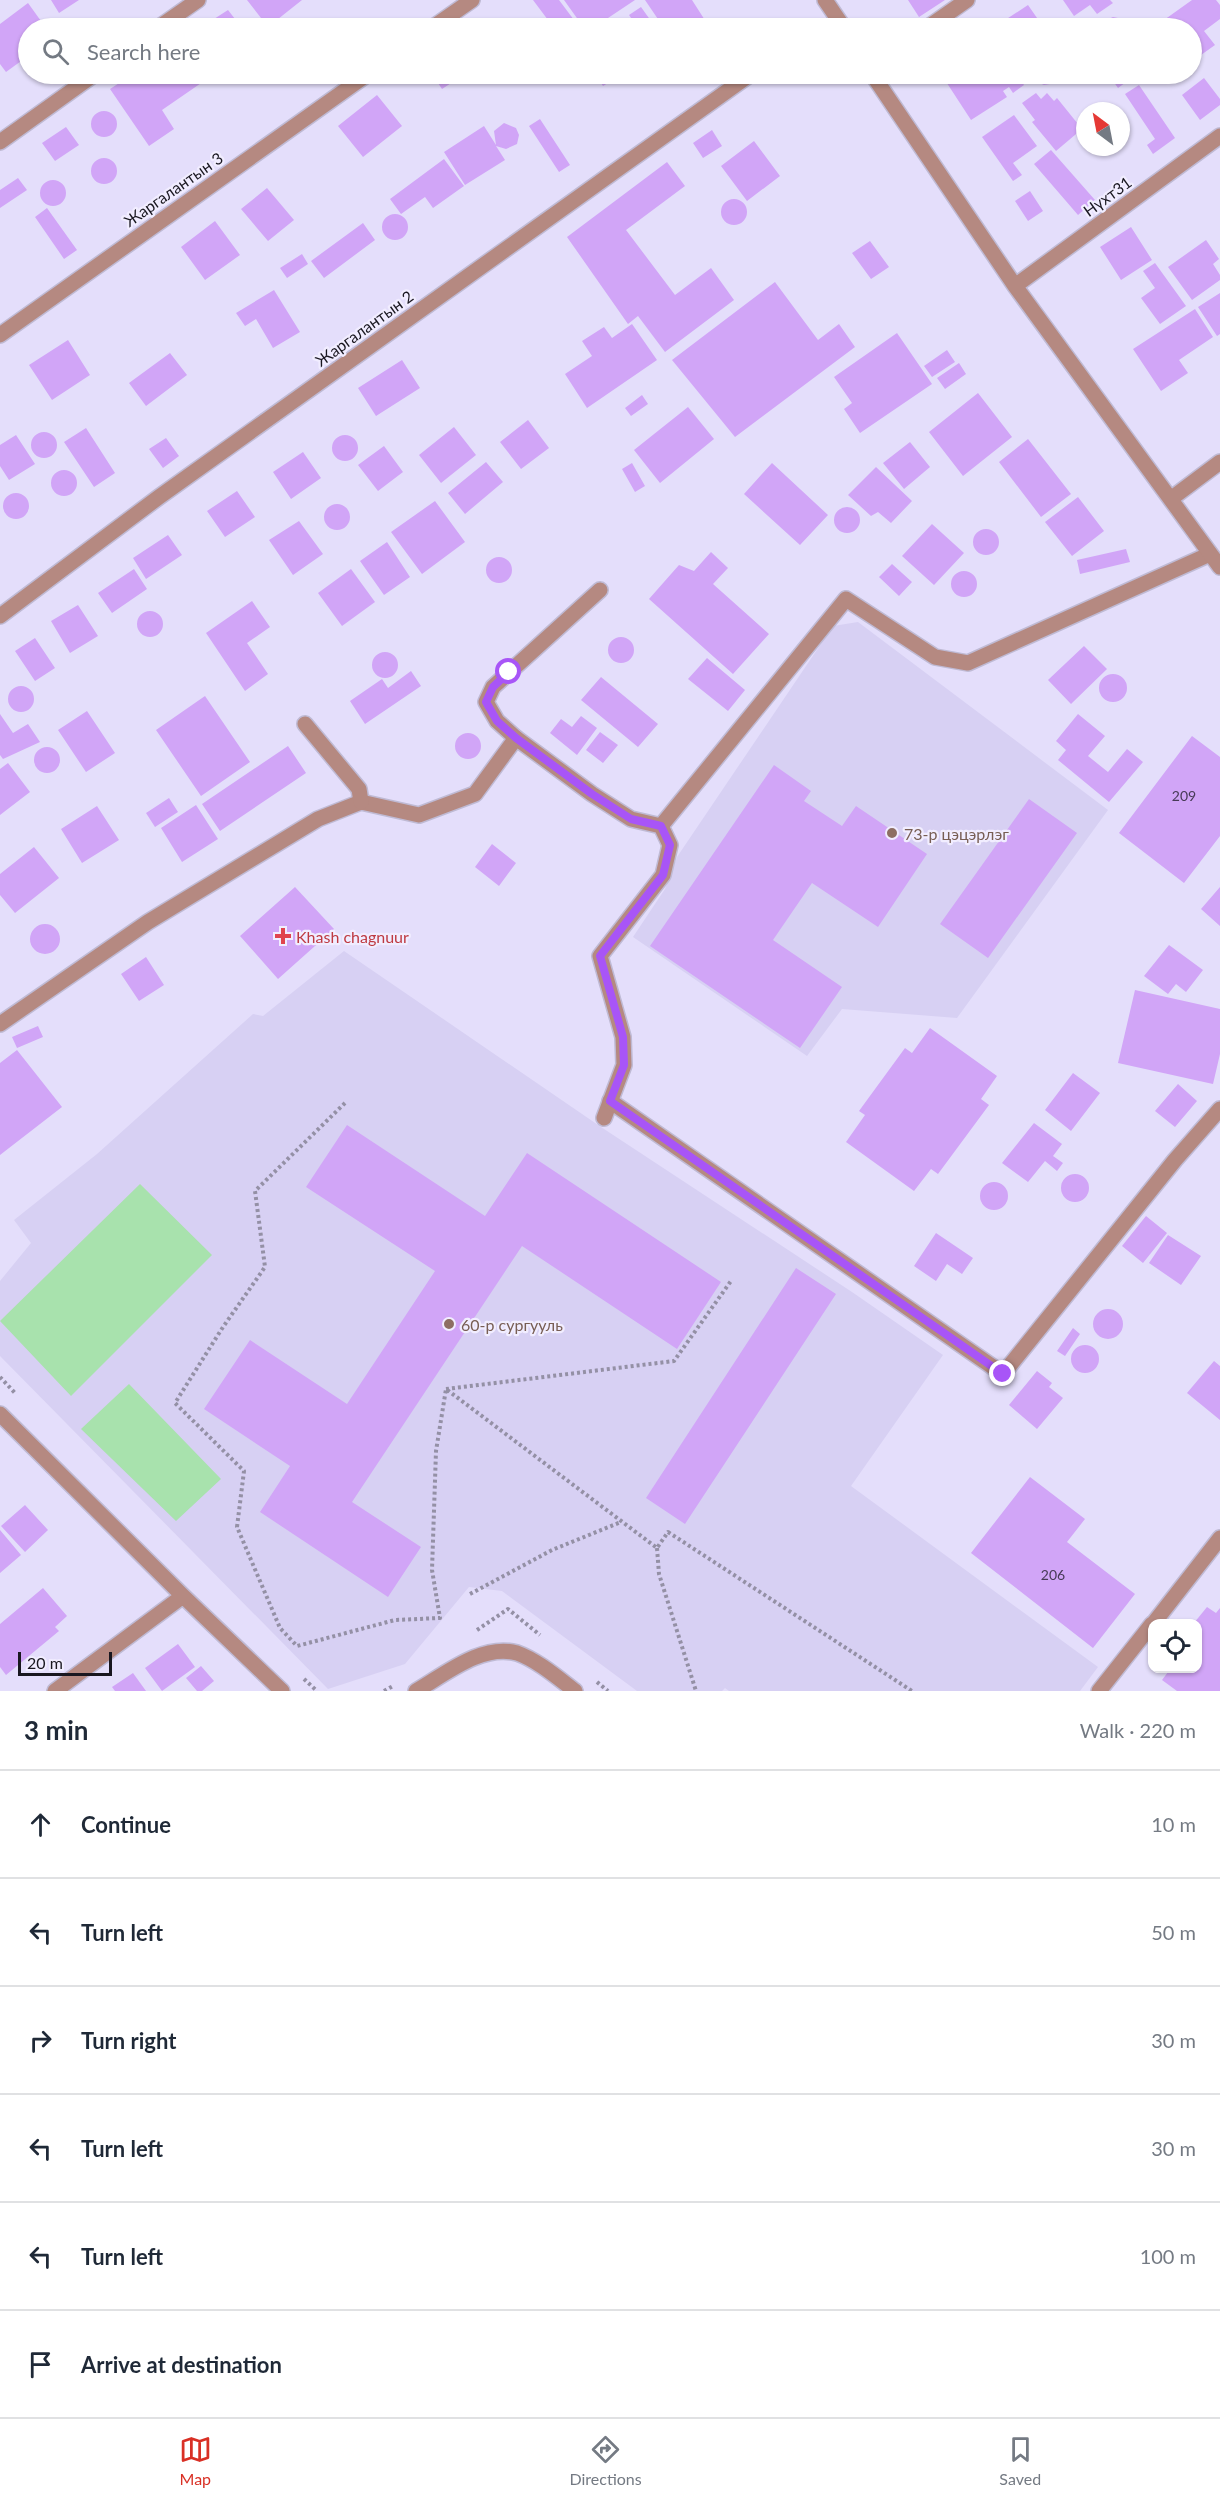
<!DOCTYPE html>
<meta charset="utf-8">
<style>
body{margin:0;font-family:Lato,sans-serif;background:#f2f2f3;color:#1f2937}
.controls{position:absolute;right:18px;bottom:18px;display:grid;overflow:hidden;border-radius:12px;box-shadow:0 2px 4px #0004}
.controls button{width:54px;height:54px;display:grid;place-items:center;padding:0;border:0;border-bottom:2px solid #e0e1e3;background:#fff;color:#1f2937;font:30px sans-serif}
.compass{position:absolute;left:1076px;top:102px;width:54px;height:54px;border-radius:50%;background:#fff;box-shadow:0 2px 4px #0004;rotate:328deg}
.scale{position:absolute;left:18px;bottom:15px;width:94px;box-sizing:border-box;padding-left:6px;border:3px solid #191720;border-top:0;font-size:16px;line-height:21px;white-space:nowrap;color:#191720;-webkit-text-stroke:4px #f1edff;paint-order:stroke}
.stop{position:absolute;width:18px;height:18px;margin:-14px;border:4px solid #a855f7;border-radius:50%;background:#fff}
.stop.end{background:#a855f7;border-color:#fff;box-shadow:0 2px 6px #0008}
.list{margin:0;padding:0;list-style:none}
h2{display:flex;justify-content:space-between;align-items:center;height:78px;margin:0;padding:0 24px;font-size:26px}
h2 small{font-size:20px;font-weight:400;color:#747a83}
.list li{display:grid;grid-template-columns:39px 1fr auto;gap:18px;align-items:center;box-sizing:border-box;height:108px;padding:0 24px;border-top:2px solid #e0e1e3}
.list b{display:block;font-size:22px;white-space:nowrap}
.list em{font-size:20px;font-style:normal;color:#747a83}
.icon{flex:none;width:33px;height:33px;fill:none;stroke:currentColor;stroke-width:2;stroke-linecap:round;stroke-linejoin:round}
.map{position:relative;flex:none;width:1220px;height:1691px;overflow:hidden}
.search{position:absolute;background:#fff;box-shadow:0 2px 4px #0004;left:18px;right:18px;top:18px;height:66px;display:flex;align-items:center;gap:15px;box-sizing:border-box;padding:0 21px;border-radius:33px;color:#747a83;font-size:22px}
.sheet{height:726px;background:#fff}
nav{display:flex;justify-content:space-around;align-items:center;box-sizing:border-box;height:84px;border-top:2px solid #e0e1e3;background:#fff;font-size:16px;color:#747a83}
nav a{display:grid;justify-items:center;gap:3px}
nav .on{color:#d93025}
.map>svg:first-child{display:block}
</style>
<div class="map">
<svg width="1220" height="1691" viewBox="0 0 1220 1691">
<rect width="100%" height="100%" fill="#e4defb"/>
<!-- built -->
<path fill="#d7d0f3" d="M858,622L1108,810L957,1018L842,1009L807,1056L633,937L665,889L677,857L833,626Z
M344,951L601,1127L852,1292L943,1355L851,1486L1098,1667L1080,1691H729L725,1688L722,1691H637L502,1591L469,1587L405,1664L328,1689L0,1356V1281L31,1243L14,1220L97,1154L253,1014L263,1016Z"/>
<!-- green -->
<path fill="#a8e2ad" d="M140,1184L212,1255L71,1396L0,1321Z
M129,1384L221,1479L176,1521L81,1429Z"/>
<!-- building -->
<path fill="#d1a5f7" d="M51,0H79L59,13Z
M247,0H302L268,27Z
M533,0H559L580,28H554Z
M564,0H635L593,28H584Z
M645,0H692L708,25L702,28H664Z
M908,0H945L919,17Z
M1063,0H1110L1113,3L1097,14L1090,5L1074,16Z
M1192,0H1216L1220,5V19L1204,31L1215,45L1194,60L1192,56V28H1171L1164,20Z
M28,3L46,28H28V56L6,72L0,64V24Z
M1028,5L1044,28H993Z
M641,7L656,28H638L629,15Z
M228,10L242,28H200Z
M1113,17L1123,19L1130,28H1101L1104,21Z
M477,20L483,28H462Z
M133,74H204L207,79L162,110L174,129L149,146L110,89Z
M432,74H465L442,89Z
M595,74H613L616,78L603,86Z
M941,74H986L989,79L998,74H1017L1024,85L1013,93L1009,87L1003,91L1007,97L971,120Z
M1035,74H1056L1057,76L1050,84L1044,85L1037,82Z
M1108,74H1137L1118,88Z
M1204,78L1220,99V105L1200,120L1182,95Z
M1139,85L1175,138L1153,154L1147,145L1155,139L1125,94Z
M1036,93L1041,99L1047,93L1054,101L1057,98L1082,129L1056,151L1032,122L1035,120L1022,103Z
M377,95L402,126L363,157L338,126Z
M91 124a13 13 0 1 1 26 0a13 13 0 1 1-26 0Z
M1014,115L1037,146L1013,163L1022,175L1013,181L982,137Z
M540,119L570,165L559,172L529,126Z
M504,123L516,128L519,135L517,144L506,149L496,146L505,160L465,185L444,152L484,126L496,145L494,131Z
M66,127L79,145L55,161L42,143Z
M712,130L722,146L703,158L693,143Z
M754,141L780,176L747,201L721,166Z
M1051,150L1095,200L1078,215L1034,164Z
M91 171a13 13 0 1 1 26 0a13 13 0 1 1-26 0Z
M444,159L464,186L433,208L425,197L401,214L390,199Z
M667,162L685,186L626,230L675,295L711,268L734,300L665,352L638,316L628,324L567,237Z
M18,178L27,190L0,208V190Z
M40 193a13 13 0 1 1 26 0a13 13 0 1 1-26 0Z
M267,188L294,220L268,241L241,209Z
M1030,191L1043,211L1028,221L1015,201Z
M721 212a13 13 0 1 1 26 0a13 13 0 1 1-26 0Z
M47,208L77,250L64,259L35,217Z
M382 227a13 13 0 1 1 26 0a13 13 0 1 1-26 0Z
M215,221L240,255L205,280L181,247Z
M363,223L375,240L324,278L311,261Z
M1131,227L1152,260L1121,280L1100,247Z
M1206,240L1219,259L1213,264L1220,275V280L1192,300L1168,267Z
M870,241L889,267L871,279L852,253Z
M302,254L308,264L287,278L280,268Z
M1155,263L1186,306L1160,324L1141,298L1155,288L1143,271Z
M775,282L818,340L839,324L855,347L735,437L672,360Z
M274,290L300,332L273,348L256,319L245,326L236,313Z
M1220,293V334L1217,336L1198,307Z
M1195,309L1213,337L1179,360L1188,373L1161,391L1133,349Z
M632,324L657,360L587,408L565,374L592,356L582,341L604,327L612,338Z
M897,333L932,384L860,433L844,409L852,403L834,377Z
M68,340L90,375L52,400L29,365Z
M947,350L955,362L932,377L924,366Z
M170,353L187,375L146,406L129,383Z
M402,360L420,388L376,416L358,388Z
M959,363L966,374L945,389L937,378Z
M978,393L1012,437L963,476L929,432Z
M642,395L648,404L631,416L625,408Z
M688,407L714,439L660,483L634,450Z
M528,420L549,448L521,469L500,442Z
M454,427L476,455L441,483L419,455Z
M86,428L115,473L94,487L64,442Z
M31 445a13 13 0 1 1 26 0a13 13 0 1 1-26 0Z
M332 448a13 13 0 1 1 26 0a13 13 0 1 1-26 0Z
M16,435L35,464L9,480L0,466V445Z
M166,438L179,456L163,468L149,449Z
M1028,439L1071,494L1041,517L999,462Z
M910,442L930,467L904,489L883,463Z
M384,446L403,472L378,491L358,465Z
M303,452L321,478L291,499L273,472Z
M486,462L503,482L465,514L448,493Z
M632,463L645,486L635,492L622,469Z
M772,463L828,515L800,545L744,494Z
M876,467L912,501L891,523L878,512L871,516L848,495Z
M51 483a13 13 0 1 1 26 0a13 13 0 1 1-26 0Z
M237,491L255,517L225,537L207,511Z
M3 506a13 13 0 1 1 26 0a13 13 0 1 1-26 0Z
M1078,497L1104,531L1072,556L1045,522Z
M435,501L465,542L422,574L391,532Z
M324 517a13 13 0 1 1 26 0a13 13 0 1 1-26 0Z
M834 520a13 13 0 1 1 26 0a13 13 0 1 1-26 0Z
M299,521L323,554L293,575L269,540Z
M932,524L964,553L934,585L902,556Z
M973 542a13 13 0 1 1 26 0a13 13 0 1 1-26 0Z
M168,535L182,555L146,579L133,558Z
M387,542L410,577L384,595L360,561Z
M1126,549L1130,562L1080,574L1077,560Z
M711,552L728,568L713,584L769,634L733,674L649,599L679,565L694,571Z
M486 570a13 13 0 1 1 26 0a13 13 0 1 1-26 0Z
M892,564L912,582L899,596L879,577Z
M134,569L147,589L112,613L98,593Z
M351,569L375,602L342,626L318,593Z
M951 584a13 13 0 1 1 26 0a13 13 0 1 1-26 0Z
M252,601L270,627L247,643L268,674L245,691L206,633Z
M78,605L98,636L70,653L51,621Z
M137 624a13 13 0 1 1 26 0a13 13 0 1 1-26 0Z
M608 650a13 13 0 1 1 26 0a13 13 0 1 1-26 0Z
M35,638L55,668L35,681L15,651Z
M1084,646L1107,669L1071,704L1048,680Z
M372 665a13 13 0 1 1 26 0a13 13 0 1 1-26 0Z
M707,658L745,690L728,711L688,679Z
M411,671L421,686L365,724L350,701L382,679L388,688Z
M1099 688a14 14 0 1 1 28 0a14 14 0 1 1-28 0Z
M601,677L658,724L638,747L581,700Z
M8 699a13 13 0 1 1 26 0a13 13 0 1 1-26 0Z
M205,696L250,762L201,796L156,730Z
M87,711L115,753L86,772L58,730Z
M0,714L13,733L28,724L40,742L3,759L0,755Z
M1078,714L1105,736L1088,756L1108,772L1127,749L1143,762L1109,802L1058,760L1066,750L1056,741Z
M581,716L597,728L577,755L550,733L561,719L572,727Z
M600,732L618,745L603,763L586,750Z
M455 746a13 13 0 1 1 26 0a13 13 0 1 1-26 0Z
M1192,736L1220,757V836L1184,883L1119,833Z
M288,746L306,773L220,831L202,804Z
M34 760a13 13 0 1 1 26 0a13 13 0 1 1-26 0Z
M8,763L30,792L0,815V769Z
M774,765L811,791L804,801L842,826L856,806L927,854L878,927L812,883L773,940L842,987L800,1048L650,946Z
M169,798L178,812L155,827L146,813Z
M1029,799L1077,833L988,958L940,924Z
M196,805L218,839L182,862L161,828Z
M97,806L119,840L82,863L61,829Z
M492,844L516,863L499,886L475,867Z
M34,847L59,878L15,913L0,895V874Z
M295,887L334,929L278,979L240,936Z
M1220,887V926L1201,909Z
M30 939a15 15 0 1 1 30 0a15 15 0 1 1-30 0Z
M1169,945L1203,970L1186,992L1176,984L1168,994L1144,976Z
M146,957L164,985L139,1001L121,974Z
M1135,990L1220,1009V1054L1213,1084L1118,1063Z
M38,1026L43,1037L17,1048L12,1037Z
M930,1028L997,1076L981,1099L989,1105L938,1174L931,1169L914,1191L846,1142L865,1115L859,1111L905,1048L912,1053Z
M17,1050L62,1107L0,1155V1063Z
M1073,1073L1100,1093L1071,1131L1045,1110Z
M1178,1084L1197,1101L1175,1127L1155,1111Z
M1034,1123L1062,1144L1053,1156L1063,1163L1057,1171L1045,1161L1028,1182L1002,1163Z
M347,1125L485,1216L527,1153L721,1282L677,1349L522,1246L352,1502L421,1547L388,1597L260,1512L290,1466L204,1409L250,1340L347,1404L435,1271L306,1187Z
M1061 1188a14 14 0 1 1 28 0a14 14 0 1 1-28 0Z
M980 1196a14 14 0 1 1 28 0a14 14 0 1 1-28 0Z
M1146,1216L1167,1233L1143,1263L1122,1246Z
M936,1233L973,1258L962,1274L947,1264L936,1281L914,1266Z
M1168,1235L1201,1256L1181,1285L1149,1263Z
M796,1268L836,1294L685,1524L646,1498Z
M1093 1324a15 15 0 1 1 30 0a15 15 0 1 1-30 0Z
M1073,1328L1080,1334L1065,1356L1057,1351Z
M1071 1359a14 14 0 1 1 28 0a14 14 0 1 1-28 0Z
M1214,1361L1220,1366V1420L1187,1393Z
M1037,1371L1052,1383L1049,1387L1063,1398L1037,1429L1009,1405Z
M1030,1477L1085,1519L1067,1542L1135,1594L1093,1648L971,1553Z
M25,1505L48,1530L25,1552L1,1526Z
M0,1530L21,1555L0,1573Z
M43,1588L67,1616L55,1627L59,1631L6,1675L0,1667V1624Z
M1207,1607L1216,1613L1220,1608V1691H1177L1162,1680L1171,1668H1198V1624L1194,1623Z
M178,1644L195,1667L162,1691L145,1668Z
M201,1666L214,1681L202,1691H197L186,1678Z
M133,1673L146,1691H115L112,1687Z"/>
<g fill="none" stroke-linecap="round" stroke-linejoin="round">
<defs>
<path id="lane" d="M0,1024L148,922L318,819L361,802L419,815L475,794L516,738L592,794L631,819L661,826L846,599L935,657L968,663L1210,554
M604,1118L624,1065L623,1037L600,956L663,875L670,845L661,826"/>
<path id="street" d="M825,0L844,28
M158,28L198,0
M432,28L472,0
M927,28L967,0
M872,74L1015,286L1220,567
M0,142L95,74
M1015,286L1220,136
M0,335L368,74
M1172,498L1220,462
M0,616L159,497L751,74
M305,724L359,789L361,802
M516,738L497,721L486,702L493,687L600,590
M610,1101L1003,1374L1175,1160L1220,1109
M0,1414L183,1596L282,1691
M1153,1624L1220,1538
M55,1691L183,1596
M416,1691C444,1675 482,1643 517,1653C537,1660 558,1678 575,1691
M1099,1691L1152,1624"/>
</defs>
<!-- lane casing -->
<use href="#lane" stroke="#bfbad4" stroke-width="18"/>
<!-- street casing -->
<use href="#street" stroke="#bfbad4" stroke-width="18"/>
<!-- path -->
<path stroke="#9490a5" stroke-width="4" stroke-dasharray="3 3" stroke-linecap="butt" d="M345,1103L255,1191L265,1267L223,1327L175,1403L244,1471L237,1527L280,1628L297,1646L395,1620L440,1618L432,1570L436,1451L446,1389L657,1548L668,1532L912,1691
M0,1377L15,1393
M446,1389L674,1361L731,1281
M657,1548L659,1574L696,1691
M470,1594L552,1550L621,1522
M477,1630L508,1609L540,1635
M304,1679L317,1691
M597,1682L608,1691
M384,1691L393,1686"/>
<!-- lane -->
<use href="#lane" stroke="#b58981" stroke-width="15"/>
<!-- street -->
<use href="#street" stroke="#b58981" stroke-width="15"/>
</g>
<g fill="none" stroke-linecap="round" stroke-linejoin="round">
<!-- route -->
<path stroke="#a855f7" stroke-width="8" d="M509,672L493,687L486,702L497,721L516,738L592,794L631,819L661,826L670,845L663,875L600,956L623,1037L624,1065L610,1101L1003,1374"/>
</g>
<!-- markers -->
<g fill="#8d6e63" stroke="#f1edff" stroke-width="2">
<circle cx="892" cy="833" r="6"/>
<circle cx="449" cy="1324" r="6"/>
</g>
<path fill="#e0444e" stroke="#f1edff" stroke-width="2" d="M280 927h6v6h6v6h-6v6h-6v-6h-6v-6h6z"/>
<g text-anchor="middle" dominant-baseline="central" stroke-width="4.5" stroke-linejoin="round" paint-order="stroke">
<!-- number labels -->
<g font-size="14" fill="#473a56">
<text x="1184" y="795">209</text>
<text x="1053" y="1574">206</text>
</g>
<!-- street labels -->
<g font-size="16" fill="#191720" stroke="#f1edff">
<text transform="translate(173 189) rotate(-35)">Жаргалантын 3</text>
<text transform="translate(1107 196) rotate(-36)">Нүхт31</text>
<text transform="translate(364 328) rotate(-36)">Жаргалантын 2</text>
</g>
<!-- education labels -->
<g font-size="16" fill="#785e54" stroke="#f1edff" text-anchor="start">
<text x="904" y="833">73-р цэцэрлэг</text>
<text x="461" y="1324">60-р сургууль</text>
</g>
<!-- health labels -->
<g font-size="16" fill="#be3a42" stroke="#f1edff" text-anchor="start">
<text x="296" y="936">Khash chagnuur</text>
</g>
</g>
</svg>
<div class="controls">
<button><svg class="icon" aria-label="locate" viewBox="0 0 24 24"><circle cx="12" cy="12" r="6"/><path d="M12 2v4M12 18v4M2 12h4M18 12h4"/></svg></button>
</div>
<svg class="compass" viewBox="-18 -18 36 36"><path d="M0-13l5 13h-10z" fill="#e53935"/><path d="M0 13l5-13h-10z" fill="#747a83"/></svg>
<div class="scale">20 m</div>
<div class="stop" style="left:509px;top:672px"></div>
<div class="stop end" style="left:1003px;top:1374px"></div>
<div class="search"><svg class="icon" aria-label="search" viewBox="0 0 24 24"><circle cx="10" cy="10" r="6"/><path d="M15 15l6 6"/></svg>Search here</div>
</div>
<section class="sheet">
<h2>3 min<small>Walk · 220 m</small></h2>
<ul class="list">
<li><svg class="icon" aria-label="ahead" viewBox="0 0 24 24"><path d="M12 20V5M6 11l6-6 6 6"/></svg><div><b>Continue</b></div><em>10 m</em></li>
<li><svg class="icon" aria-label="left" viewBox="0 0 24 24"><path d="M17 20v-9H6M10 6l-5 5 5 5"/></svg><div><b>Turn left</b></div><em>50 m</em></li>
<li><svg class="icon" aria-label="right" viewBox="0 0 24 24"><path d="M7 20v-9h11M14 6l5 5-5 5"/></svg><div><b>Turn right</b></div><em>30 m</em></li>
<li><svg class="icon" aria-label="left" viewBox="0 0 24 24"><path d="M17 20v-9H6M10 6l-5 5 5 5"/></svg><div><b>Turn left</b></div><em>30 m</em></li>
<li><svg class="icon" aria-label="left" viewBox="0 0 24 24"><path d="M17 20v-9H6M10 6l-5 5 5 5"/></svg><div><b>Turn left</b></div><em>100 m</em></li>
<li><svg class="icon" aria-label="arrive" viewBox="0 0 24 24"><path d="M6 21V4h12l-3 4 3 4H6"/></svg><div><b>Arrive at destination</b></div></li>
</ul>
</section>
<nav>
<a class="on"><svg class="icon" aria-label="map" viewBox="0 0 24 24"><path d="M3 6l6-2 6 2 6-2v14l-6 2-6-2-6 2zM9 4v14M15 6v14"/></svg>Map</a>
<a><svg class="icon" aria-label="directions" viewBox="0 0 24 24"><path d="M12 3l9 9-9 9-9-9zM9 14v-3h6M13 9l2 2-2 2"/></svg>Directions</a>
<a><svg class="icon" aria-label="saved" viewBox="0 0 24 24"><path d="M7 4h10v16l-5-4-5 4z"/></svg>Saved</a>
</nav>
